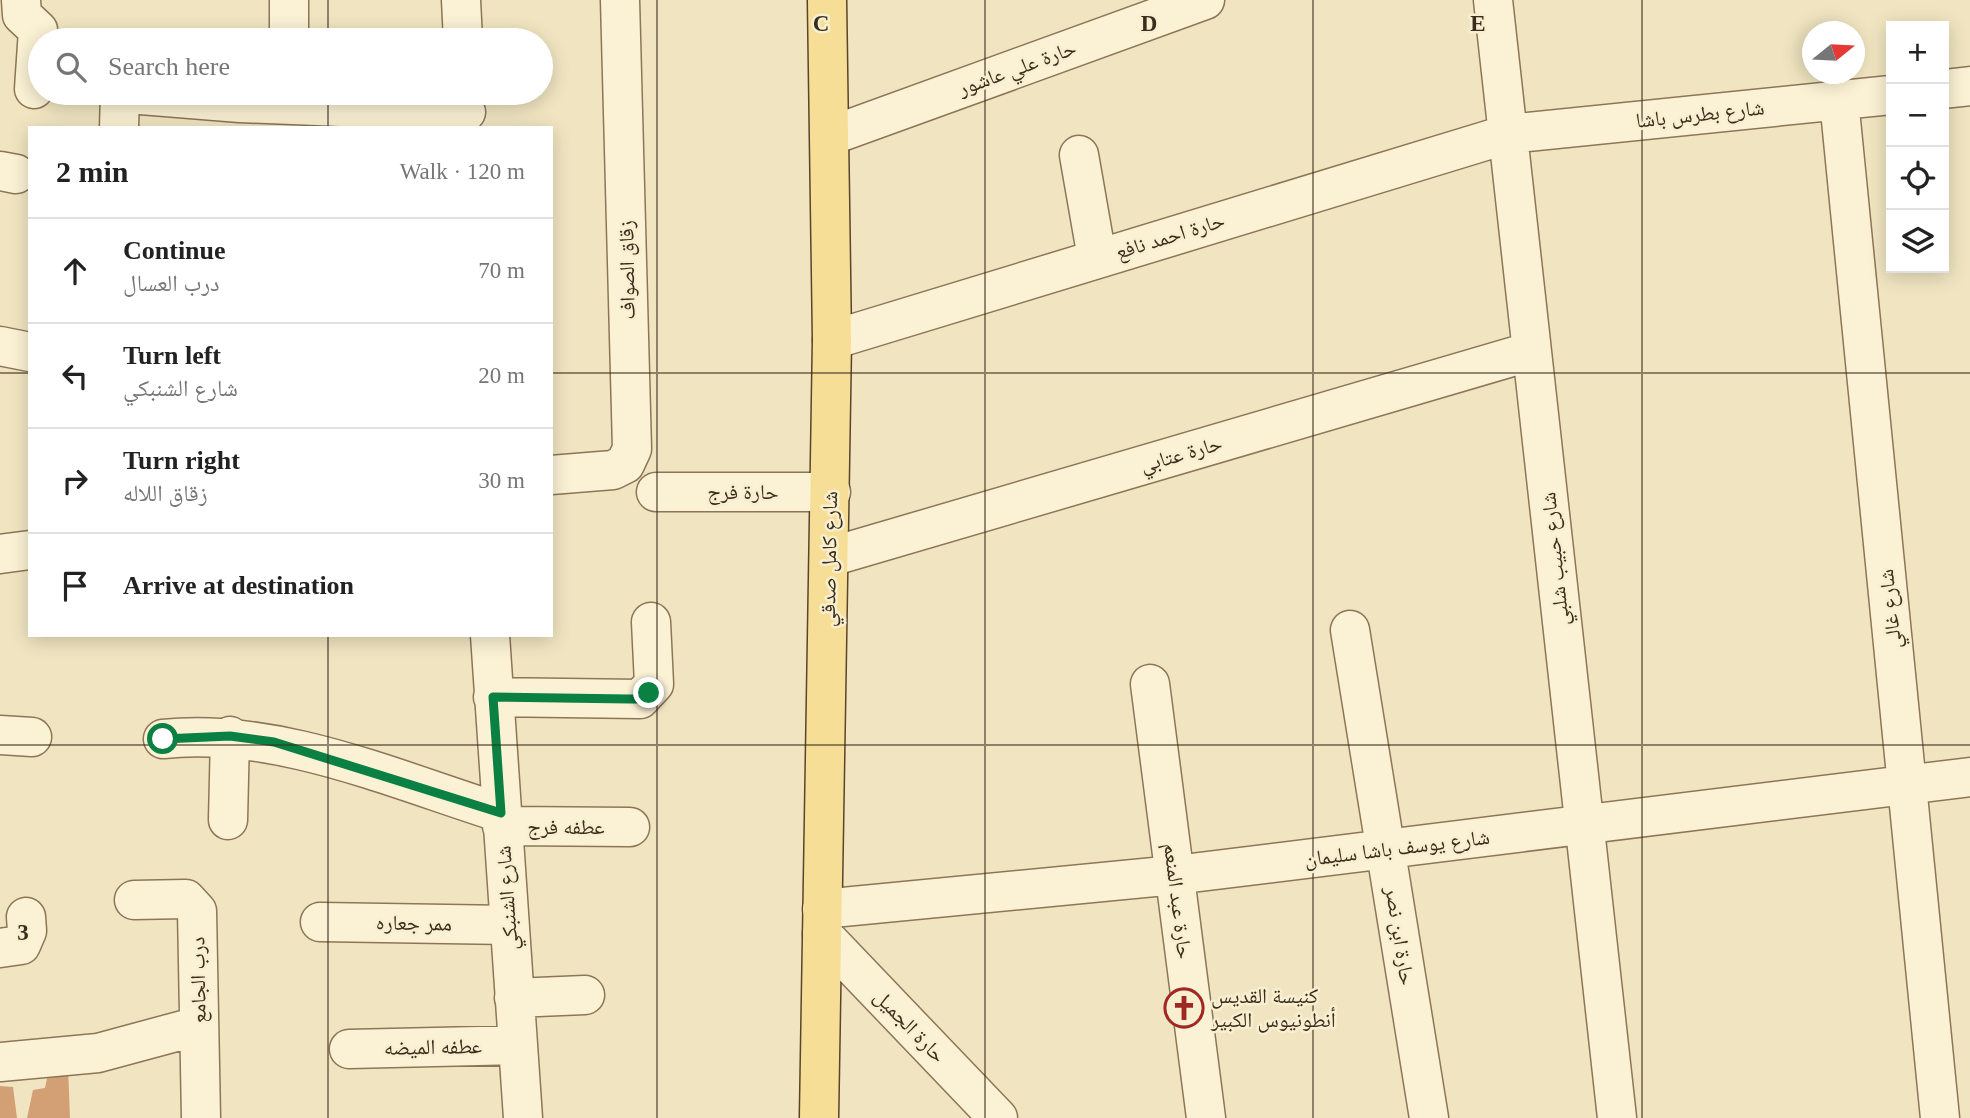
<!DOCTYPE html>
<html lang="en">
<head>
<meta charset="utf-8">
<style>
  :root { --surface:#fff; --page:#f6f6f6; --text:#222; --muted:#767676; --line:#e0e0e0 }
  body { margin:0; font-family:"Times New Roman","Noto Naskh Arabic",serif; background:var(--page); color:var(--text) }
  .controls { position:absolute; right:21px; top:21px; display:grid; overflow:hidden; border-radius:0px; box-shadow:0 4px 18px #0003 }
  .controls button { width:63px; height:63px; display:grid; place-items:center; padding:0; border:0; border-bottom:2px solid var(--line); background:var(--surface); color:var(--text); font:35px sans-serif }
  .compass { position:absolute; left:1802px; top:21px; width:63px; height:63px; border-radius:50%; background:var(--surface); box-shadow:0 4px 18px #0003; rotate:72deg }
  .stop { position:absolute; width:21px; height:21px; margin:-16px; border:5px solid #0b8043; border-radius:50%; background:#fff }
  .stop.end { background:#0b8043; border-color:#fff; box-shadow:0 2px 7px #0008 }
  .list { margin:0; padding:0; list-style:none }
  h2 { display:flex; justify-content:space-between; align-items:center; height:91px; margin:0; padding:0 28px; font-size:30px }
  h2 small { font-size:23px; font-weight:400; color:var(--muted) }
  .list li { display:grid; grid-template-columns:46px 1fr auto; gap:21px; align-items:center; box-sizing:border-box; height:105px; padding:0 28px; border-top:2px solid var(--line) }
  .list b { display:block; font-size:26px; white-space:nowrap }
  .list p { margin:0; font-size:23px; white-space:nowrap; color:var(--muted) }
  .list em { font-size:23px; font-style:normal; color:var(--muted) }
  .icon { flex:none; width:38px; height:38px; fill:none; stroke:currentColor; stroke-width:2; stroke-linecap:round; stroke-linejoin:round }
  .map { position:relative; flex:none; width:1970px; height:1118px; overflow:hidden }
  .search { position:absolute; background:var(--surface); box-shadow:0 4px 18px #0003; left:28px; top:28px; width:525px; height:77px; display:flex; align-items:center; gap:18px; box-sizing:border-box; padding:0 24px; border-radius:38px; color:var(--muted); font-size:26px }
  .panel { position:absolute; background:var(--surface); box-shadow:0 4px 18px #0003; left:28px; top:126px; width:525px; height:511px; border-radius:0px }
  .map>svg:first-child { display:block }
  .building { fill:#d2a074 }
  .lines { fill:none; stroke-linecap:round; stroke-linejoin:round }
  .minor-casing { stroke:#8c7657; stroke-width:41 }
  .major-casing { stroke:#59442c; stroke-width:41 }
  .minor { stroke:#fbf2d5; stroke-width:38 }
  .major { stroke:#f7de96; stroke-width:38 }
  .route { stroke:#0b8043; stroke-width:9 }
  .grid { fill:none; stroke:#3b2d1d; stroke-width:2; stroke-opacity:0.55 }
  .labels { text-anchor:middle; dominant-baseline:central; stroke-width:5; stroke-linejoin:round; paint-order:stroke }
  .street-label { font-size:21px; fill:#3b2d1d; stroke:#f8efd1 }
  .poi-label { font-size:21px; fill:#3b2d1d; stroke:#f8efd1; text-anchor:start }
  .grid-label { font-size:23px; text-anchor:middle; font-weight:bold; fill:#3b2d1d; stroke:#f8efd1; stroke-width:5; stroke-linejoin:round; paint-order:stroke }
</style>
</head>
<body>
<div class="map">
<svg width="1970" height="1118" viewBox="0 0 1970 1118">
  <rect width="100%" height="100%" fill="#f1e5c1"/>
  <path class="building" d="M50 1064 68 1066 70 1118H27L33 1090 45 1088Z
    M0 1086 13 1087 17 1118H0Z"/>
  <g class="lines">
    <g class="minor-casing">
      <path id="minor" d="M21 0 22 15 38 30 34 89
        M289 0V40
        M461 0 463 40
        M1493 0 1617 1118
        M1944 89 1970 86
        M116 93 240 103 466 112
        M1839 100 1940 1118
        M119 128 120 93
        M830 136 1205 0
        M1079 155 1097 258
        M0 171 16 174
        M832 340 1508 134 1891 95
        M0 346 30 352
        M551 475 613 470 625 464 632 449 620 0
        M656 492H831
        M0 554 30 550
        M830 557 1532 351
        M1350 630 1429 1118
        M490 635 523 1118
        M1150 684 1206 1118
        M493 697 640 699 654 684 651 622
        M0 735 32 737
        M163 739C276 727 393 779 501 813
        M228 820 230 736
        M502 826 630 827
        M134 900 186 899 197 911 201 1118
        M822 909 1175 875 1970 777
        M320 922 509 925
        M822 934 998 1118
        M0 948 21 945 27 931 26 917
        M514 998 585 995
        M349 1049 518 1045
        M0 1062 98 1053 198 1026"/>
    </g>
    <g class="major-casing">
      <path id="major" d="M819 1118 832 340 827 0"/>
    </g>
    <use href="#minor" class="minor"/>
    <use href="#major" class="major"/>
  </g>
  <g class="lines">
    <path class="route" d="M163 739 230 736 274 742 501 813 493 697 629 699H640L649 693"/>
  </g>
  <path class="grid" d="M328 0V40M657 0V1118M985 0V1118M1313 0V1118M1642 0V1118M328 93V128M0 373H30M551 373H1970M328 635V1118M0 745H1970"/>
  <defs>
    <g id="church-ring" transform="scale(2.0125)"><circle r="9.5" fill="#f8efd1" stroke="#a02823" stroke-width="1.5"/><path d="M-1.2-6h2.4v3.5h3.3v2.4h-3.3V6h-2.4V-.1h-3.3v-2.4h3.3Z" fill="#a02823"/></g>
  </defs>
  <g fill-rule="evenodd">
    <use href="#church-ring" x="1184" y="1008"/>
  </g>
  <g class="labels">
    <g class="street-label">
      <text transform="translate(1017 68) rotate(-20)">حارة علي عاشور</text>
      <text transform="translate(1700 114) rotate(-6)">شارع بطرس باشا</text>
      <text transform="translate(1170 236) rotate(-17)">حارة احمد نافع</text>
      <text transform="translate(627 270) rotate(-91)">زقاق الصواف</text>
      <text transform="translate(1181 454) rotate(-16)">حارة عتابي</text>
      <text x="743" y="492">حارة فرج</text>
      <text transform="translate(829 559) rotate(-89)">شارع كامل صدقي</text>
      <text transform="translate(1555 559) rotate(-96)">شارع حبيب شلبي</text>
      <text transform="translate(1890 609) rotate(-96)">شارع غالي</text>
      <text x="566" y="827">عطفه فرج</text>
      <text transform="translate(1397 848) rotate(-7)">شارع يوسف باشا سليمان</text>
      <text transform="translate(507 898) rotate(-94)">شارع الشنبكي</text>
      <text transform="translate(1178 901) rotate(83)">حارة عبد المنعم</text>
      <text transform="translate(414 923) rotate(1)">ممر جعاره</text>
      <text transform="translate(1400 936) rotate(81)">حارة ابن نصر</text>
      <text transform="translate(198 980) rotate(-91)">درب الجامع</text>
      <text transform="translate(910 1026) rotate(46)">حارة الجميل</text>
      <text transform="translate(433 1047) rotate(-1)">عطفه الميضه</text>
    </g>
    <g class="poi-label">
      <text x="1211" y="996">كنيسة القديس<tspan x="1211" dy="24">أنطونيوس الكبير</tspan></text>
    </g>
  </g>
  <g class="grid-label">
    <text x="821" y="31">C</text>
    <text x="1149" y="31">D</text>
    <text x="1478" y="31">E</text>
    <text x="23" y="940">3</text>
  </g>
</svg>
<div class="controls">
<button>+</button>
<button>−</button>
<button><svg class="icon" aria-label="locate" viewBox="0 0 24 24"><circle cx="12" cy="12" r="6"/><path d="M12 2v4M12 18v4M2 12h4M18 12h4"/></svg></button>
<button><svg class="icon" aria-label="layers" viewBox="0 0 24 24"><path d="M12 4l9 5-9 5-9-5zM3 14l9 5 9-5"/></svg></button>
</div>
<svg class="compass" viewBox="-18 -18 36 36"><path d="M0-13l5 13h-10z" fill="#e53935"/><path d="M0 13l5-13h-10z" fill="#767676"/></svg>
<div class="stop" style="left:163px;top:739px"></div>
<div class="stop end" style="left:649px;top:693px"></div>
<div class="search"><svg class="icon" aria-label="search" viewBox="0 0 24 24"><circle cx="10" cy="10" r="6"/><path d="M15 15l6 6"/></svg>Search here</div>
<section class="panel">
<h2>2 min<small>Walk · 120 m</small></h2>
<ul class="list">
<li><svg class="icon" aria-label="ahead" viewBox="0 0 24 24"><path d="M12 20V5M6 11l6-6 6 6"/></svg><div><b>Continue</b><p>درب العسال</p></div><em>70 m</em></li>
<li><svg class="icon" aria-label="left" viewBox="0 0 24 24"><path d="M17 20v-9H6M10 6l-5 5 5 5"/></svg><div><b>Turn left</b><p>شارع الشنبكي</p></div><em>20 m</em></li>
<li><svg class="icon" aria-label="right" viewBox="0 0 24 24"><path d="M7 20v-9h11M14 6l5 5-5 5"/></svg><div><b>Turn right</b><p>زقاق اللاله</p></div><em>30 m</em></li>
<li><svg class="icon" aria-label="arrive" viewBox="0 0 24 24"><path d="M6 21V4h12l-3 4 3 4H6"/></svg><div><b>Arrive at destination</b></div></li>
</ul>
</section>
</div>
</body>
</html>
